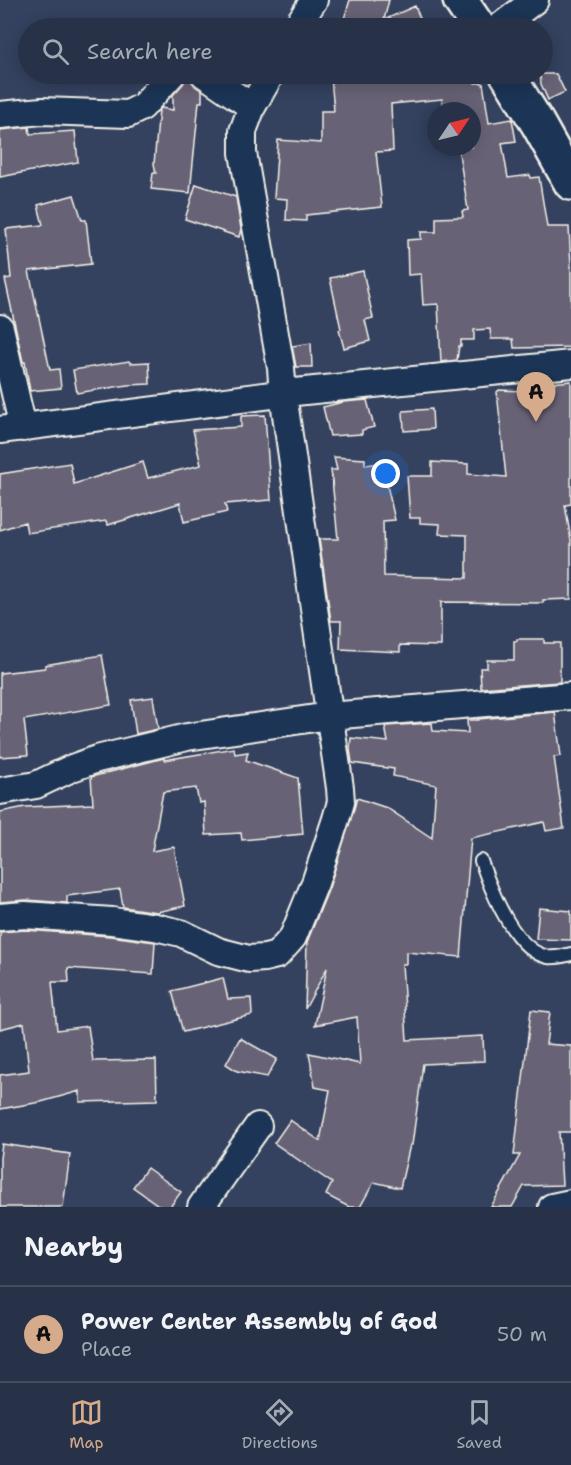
<!DOCTYPE html>
<html lang="en">
<head>
<meta charset="utf-8">
<style>
  :root { --surface:#273248; --page:#333e52; --text:#f1f3f6; --muted:#a4aab4; --line:#434d60; --accent:#d6ab8b }
  body { margin:0; font-family:"Shantell Sans",sans-serif; background:var(--page); color:var(--text) }
  .compass { position:absolute; left:427px; top:102px; width:54px; height:54px; border-radius:50%; background:var(--surface); box-shadow:0 3px 15px #0003; rotate:55deg }
  .you { position:absolute; left:386px; top:474px; width:21px; height:21px; margin:-15px; border:4px solid #fff; border-radius:50%; background:#1a73e8; box-shadow:0 0 0 9px #1a73e833 }
  .badge { display:grid; place-items:center; width:39px; height:39px; border-radius:50%; background:var(--accent); color:#111; font-size:20px; font-weight:700 }
  .pin { position:absolute; translate:-50% -50px; filter:drop-shadow(0 2px 3px #0008) }
  .pin::after { content:''; position:absolute; top:32px; width:21px; height:18px; background:inherit; clip-path:polygon(0 0,100% 0,50% 100%) }
  .list { margin:0; padding:0; list-style:none }
  h2 { display:flex; justify-content:space-between; align-items:center; height:78px; margin:0; padding:0 24px; font-size:26px }
  h2 small { font-size:20px; font-weight:400; color:var(--muted) }
  .list li { display:grid; grid-template-columns:39px 1fr auto; gap:18px; align-items:center; box-sizing:border-box; height:96px; padding:0 24px; border-top:2px solid var(--line) }
  .list b { display:block; font-size:22px; white-space:nowrap }
  .list p { margin:0; font-size:20px; white-space:nowrap; color:var(--muted) }
  .list em { font-size:20px; font-style:normal; color:var(--muted) }
  .icon { flex:none; width:33px; height:33px; fill:none; stroke:currentColor; stroke-width:2; stroke-linecap:round; stroke-linejoin:round }
  .map { position:relative; flex:none; width:571px; height:1207px; overflow:hidden }
  .search { position:absolute; background:var(--surface); box-shadow:0 3px 15px #0003; left:18px; right:18px; top:18px; height:66px; display:flex; align-items:center; gap:15px; box-sizing:border-box; padding:0 21px; border-radius:33px; color:var(--muted); font-size:22px }
  .sheet { height:174px; background:var(--surface) }
  nav { display:flex; justify-content:space-around; align-items:center; box-sizing:border-box; height:84px; border-top:2px solid var(--line); background:var(--surface); font-size:16px; color:var(--muted) }
  nav a { display:grid; justify-items:center; gap:3px }
  nav .on { color:var(--accent) }
  .map>svg:first-child { display:block }
  .building { fill:#686276; stroke:#f4f1e8; stroke-width:1.5 }
  .lines { fill:none; stroke-linecap:round; stroke-linejoin:round }
  .lane-casing { stroke:#f4f1e8; stroke-width:16 }
  .street-casing { stroke:#f4f1e8; stroke-width:30 }
  .secondary-casing { stroke:#f4f1e8; stroke-width:38 }
  .lane { stroke:#1d3557; stroke-width:12 }
  .street { stroke:#1d3557; stroke-width:26 }
  .secondary { stroke:#1d3557; stroke-width:33 }
</style>
</head>
<body>
<div class="map">
<svg width="571" height="1207" viewBox="0 0 571 1207">
  <rect width="100%" height="100%" fill="#344260"/>
  <filter id="ink" filterUnits="userSpaceOnUse"><feTurbulence type="fractalNoise" baseFrequency=".0167" numOctaves="2"/><feDisplacementMap in="SourceGraphic" scale="12" xChannelSelector="R" yChannelSelector="G"/><feConvolveMatrix kernelMatrix="1 2 1 2 8 2 1 2 1" color-interpolation-filters="sRGB"/></filter>
  <g filter="url(#ink)">
    <path class="building" d="M350 0H389L384 20 415 6 422 23 410 28H341Z
      M338 74H473L475 83H483L489 123 512 119 516 141 502 143 508 178 530 175 531 178 539 177 547 227H569L571 267V347L514 348 513 339H491L490 329 474 330V340H461V346H459L457 360 441 362 438 304 423 305 421 274 408 275 407 240 421 239V232H436V218L463 217 462 211 468 210 458 147H472V111H444L442 99 391 104 393 151 376 152 382 207 306 215V221L286 220 287 199 274 198 278 140 321 143V111H334L331 78 338 77Z
      M540 74H556L565 92 548 100 541 84Z
      M186 78H190L195 86 202 91V102H199L190 193 151 189 153 173H156L154 164 159 110 161 108 173 110V95L183 84Z
      M29 127 30 134 75 131 78 162 0 177V130Z
      M196 184 236 197 241 229 239 237 185 219Z
      M74 195 82 220H86L91 264 29 271 50 370 59 369 61 388 30 391 25 362H23L5 279 11 278 6 229 43 225 38 205Z
      M363 271 373 318 365 320 370 341 344 348 339 330 341 329 330 278Z
      M311 343 312 367H296L292 346Z
      M129 361 130 363 149 362 150 384 128 385 77 393 73 370Z
      M571 381V504L565 505 571 540V599L543 600V603L441 602V646L400 645V652L340 649 341 621H331L319 539H338L331 470H337L334 457 365 459V465L382 463 395 520 383 521 384 576 467 578V535L439 534 440 524 420 523V518H410L407 476H432V462L468 464V474L506 477 497 392 499 390 523 391 522 386Z
      M367 400 374 427 362 430V434L330 436 323 407 343 402Z
      M432 409 433 429 404 431 403 411Z
      M265 415 271 500 225 504 227 512 184 522 180 503 108 525 106 521 27 533 25 522 0 530V474L70 463 74 484 143 462 148 478 201 465 193 430 241 427V416Z
      M517 639H544V643H560V682L481 688 480 668H487V660H514V641H517Z
      M102 655 111 705 24 720 28 755 0 757V673L45 668V665Z
      M153 697 158 729 136 734 131 700Z
      M555 712 561 756 554 757 564 828 546 831 544 822 471 838 461 957 406 952V964H402L407 1040 483 1036 484 1061 423 1064 412 1145H410L400 1188 374 1182 360 1207H349L326 1195 332 1183 274 1143 290 1120 320 1141 330 1090 315 1087 309 1053 360 1064 357 1017 315 1025 327 968 305 1009 307 942 329 888 357 798 387 808 432 838 436 785 393 776 394 769 352 763 350 749 351 738 388 742 385 726 432 723 433 731 468 733 467 720H478V719Z
      M234 748 235 754 248 752 246 760 298 778 303 834 242 840 241 833 206 835 204 802 199 803 196 788 163 792 152 851 174 847 185 906 157 912 123 907 120 889 67 896V903L26 900 0 902V812L25 807 93 804 91 777 164 758V760Z
      M539 908 571 911V940L536 939Z
      M25 930 110 936 155 942 153 974 68 968 69 982H52L57 1030 88 1026 93 1061 156 1060 157 1100 80 1102V1091L41 1102 0 1109V1075L29 1071 24 1023 0 1029V932Z
      M223 978 228 999 251 998 252 1015 183 1032 172 991Z
      M531 1010 550 1012 546 1044 571 1046V1132H559L562 1185 524 1186 512 1207H491L520 1155H514Z
      M240 1038 277 1059 267 1077 237 1071 226 1064Z
      M2 1144 70 1154 63 1207H0V1158Z
      M147 1168 181 1192 170 1207H161L133 1187Z"/>
    <g class="lines">
      <g class="lane-casing">
        <path id="lane" d="M481 861C491 890 514 951 548 957 556 958 564 956 571 954"/>
      </g>
      <g class="street-casing">
        <path id="street" d="M296 28 314 0
          M498 28 535 0
          M204 74 252 107
          M0 115 42 111 128 114 142 107 172 74
          M0 328 23 428
          M0 430 295 392 571 364
          M0 791 36 785 72 768 97 759 187 737 329 716 571 696
          M0 917 25 915 112 921 155 927 181 933 218 951 249 959 265 958 277 955 293 937 315 883 336 819 341 802 340 788 283 394 281 368 243 153V131L252 107 271 74
          M201 1207 258 1126
          M552 1207 571 1203"/>
      </g>
      <g class="secondary-casing">
        <path id="secondary" d="M460 0 479 28
          M507 74 538 124 571 183"/>
      </g>
      <use href="#lane" class="lane"/>
      <use href="#street" class="street"/>
      <use href="#secondary" class="secondary"/>
    </g>
  </g>
</svg>
<svg class="compass" viewBox="-18 -18 36 36"><path d="M0-13l5 13h-10z" fill="#e53935"/><path d="M0 13l5-13h-10z" fill="#a4aab4"/></svg>
<div class="you"></div>
<div class="pin badge" style="left:536px;top:422px">A</div>
<div class="search"><svg class="icon" aria-label="search" viewBox="0 0 24 24"><circle cx="10" cy="10" r="6"/><path d="M15 15l6 6"/></svg>Search here</div>
</div>
<section class="sheet">
<h2>Nearby<small></small></h2>
<ul class="list">
<li><span class="badge">A</span><div><b>Power Center Assembly of God</b><p>Place</p></div><em>50 m</em></li>
</ul>
</section>
<nav>
<a class="on"><svg class="icon" aria-label="map" viewBox="0 0 24 24"><path d="M3 6l6-2 6 2 6-2v14l-6 2-6-2-6 2zM9 4v14M15 6v14"/></svg>Map</a>
<a><svg class="icon" aria-label="directions" viewBox="0 0 24 24"><path d="M12 3l9 9-9 9-9-9zM9 14v-3h6M13 9l2 2-2 2"/></svg>Directions</a>
<a><svg class="icon" aria-label="saved" viewBox="0 0 24 24"><path d="M7 4h10v16l-5-4-5 4z"/></svg>Saved</a>
</nav>
</body>
</html>
